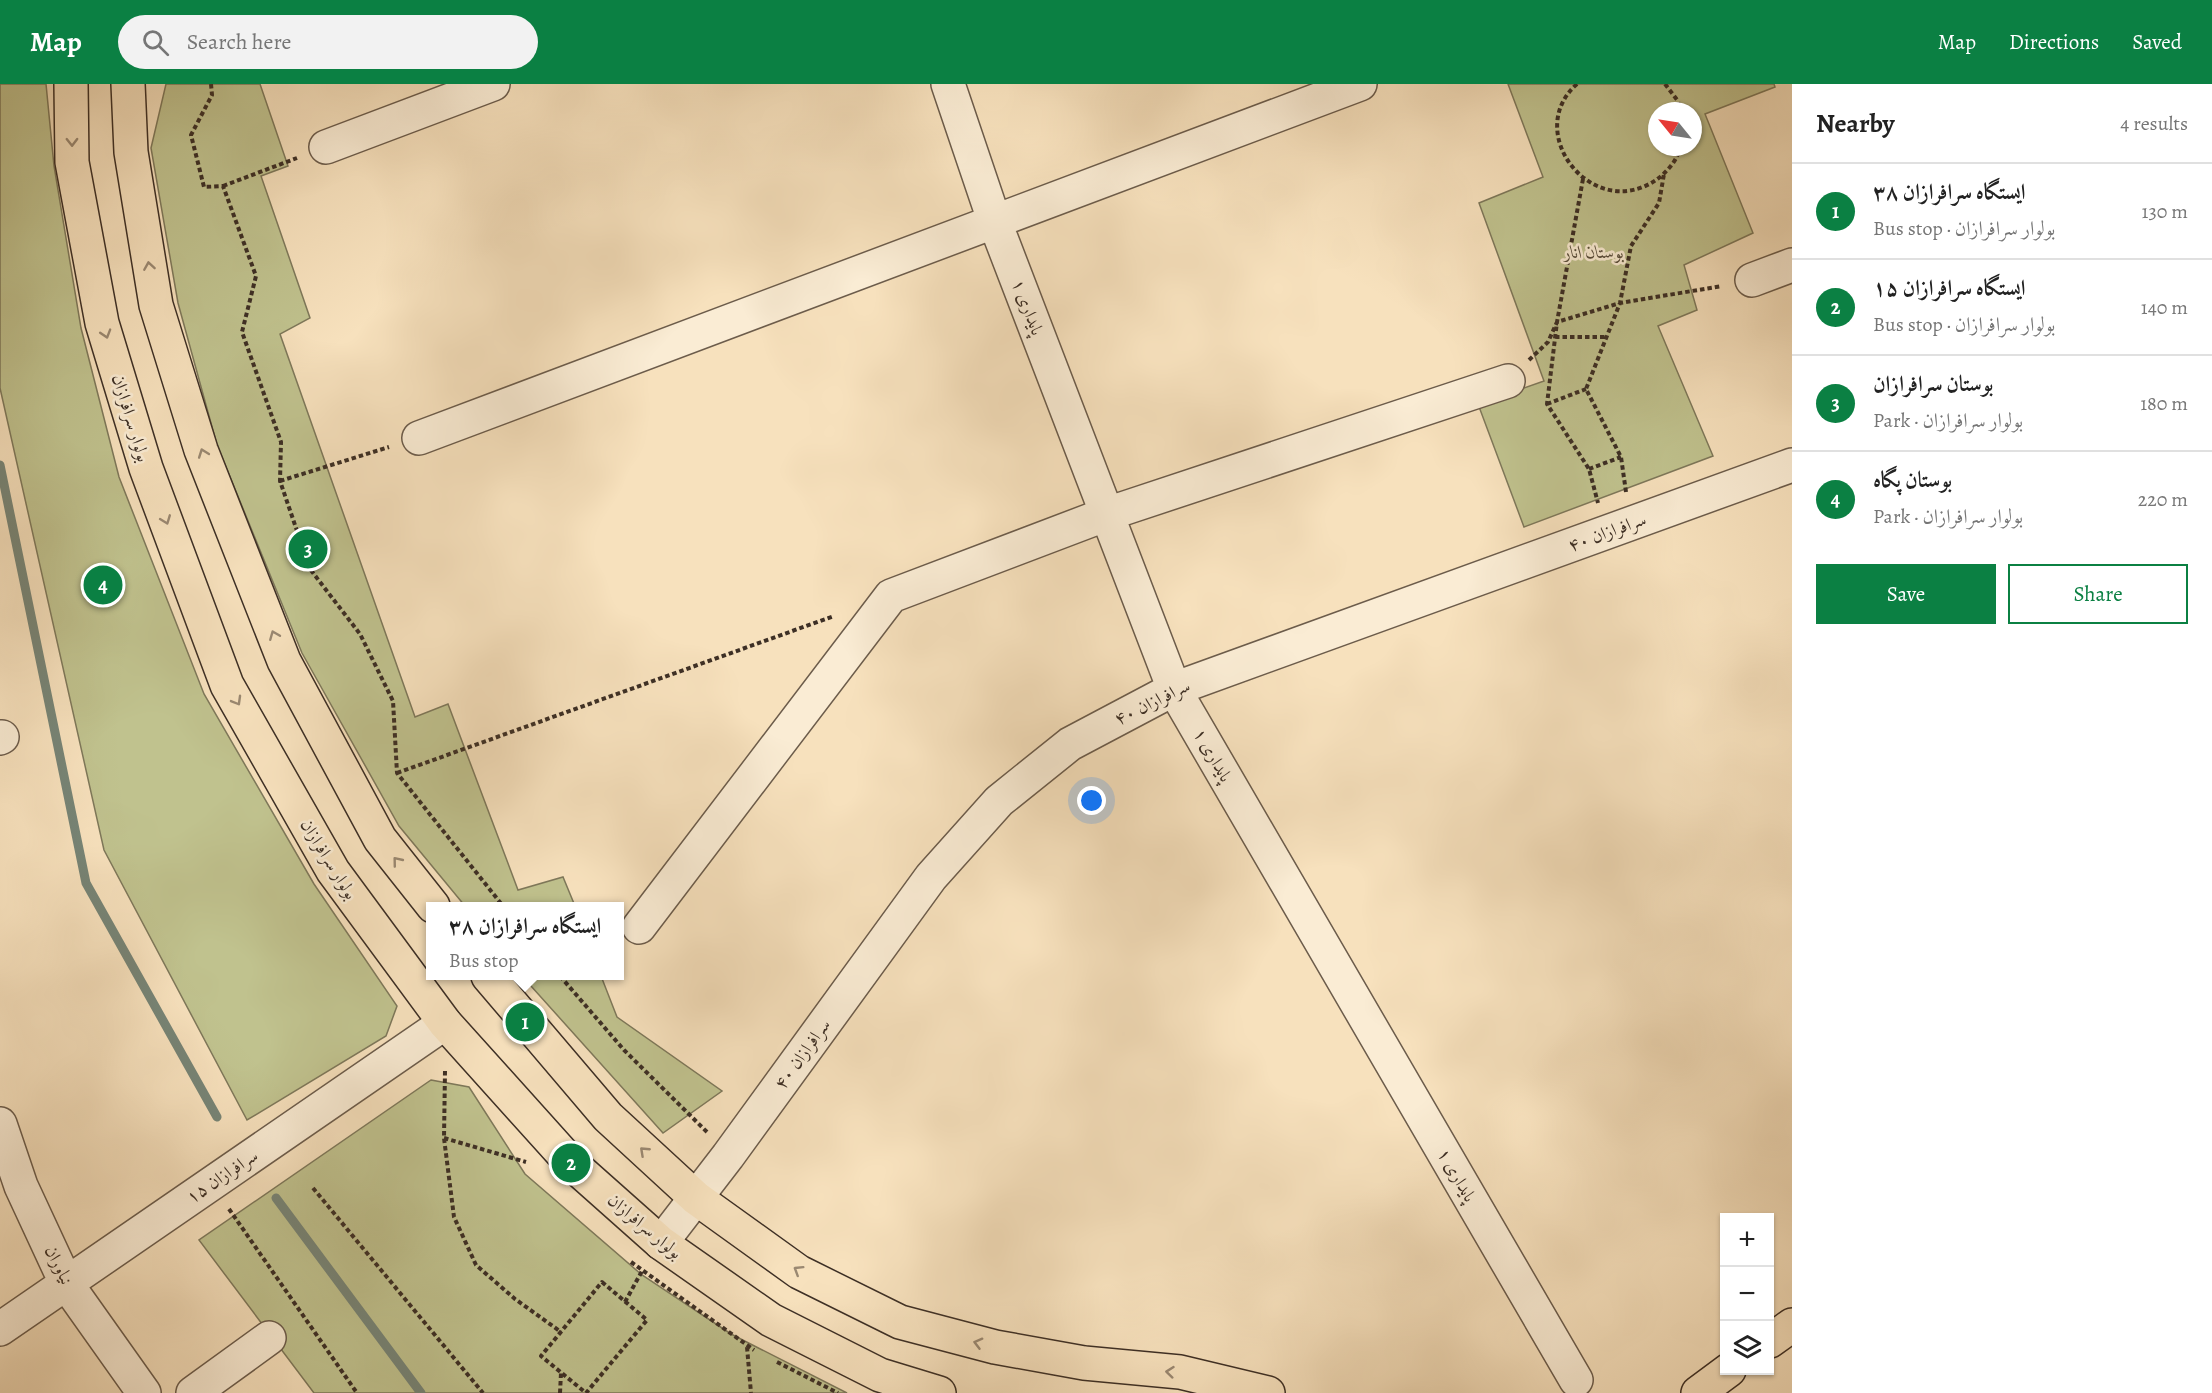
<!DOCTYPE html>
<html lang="en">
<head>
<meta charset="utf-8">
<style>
  :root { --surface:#fff; --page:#f2f2f2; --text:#222; --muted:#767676; --line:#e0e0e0; --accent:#0b8043 }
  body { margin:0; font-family:Alegreya,Amiri,serif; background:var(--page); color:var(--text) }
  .controls { position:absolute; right:18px; bottom:18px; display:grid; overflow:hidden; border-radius:0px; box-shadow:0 2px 4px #0004 }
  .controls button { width:54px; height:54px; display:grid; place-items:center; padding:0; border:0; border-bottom:2px solid var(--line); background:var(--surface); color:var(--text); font:30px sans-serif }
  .compass { position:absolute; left:1648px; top:18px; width:54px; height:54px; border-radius:50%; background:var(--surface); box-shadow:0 2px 4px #0004; rotate:300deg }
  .you { position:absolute; left:1092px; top:717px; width:21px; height:21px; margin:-15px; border:4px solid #fff; border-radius:50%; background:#1a73e8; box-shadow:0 0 0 9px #1a73e833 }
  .badge { display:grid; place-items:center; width:39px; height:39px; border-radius:50%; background:var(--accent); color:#fff; font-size:20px; font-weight:700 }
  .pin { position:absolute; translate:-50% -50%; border:3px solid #fff; box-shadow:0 2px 6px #0006 }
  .popup { position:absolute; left:426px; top:818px; width:198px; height:78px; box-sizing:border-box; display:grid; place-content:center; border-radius:0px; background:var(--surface); filter:drop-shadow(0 2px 4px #0005); font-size:20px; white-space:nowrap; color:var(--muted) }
  .popup b { font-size:22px; color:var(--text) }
  .popup::after { content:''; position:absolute; left:50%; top:100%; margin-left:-12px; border:12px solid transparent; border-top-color:var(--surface) }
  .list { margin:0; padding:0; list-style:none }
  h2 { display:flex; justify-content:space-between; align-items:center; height:78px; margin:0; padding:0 24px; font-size:26px }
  h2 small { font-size:20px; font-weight:400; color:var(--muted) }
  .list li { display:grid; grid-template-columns:39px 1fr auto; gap:18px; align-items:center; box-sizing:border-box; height:96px; padding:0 24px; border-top:2px solid var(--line) }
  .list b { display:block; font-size:22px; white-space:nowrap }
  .list p { margin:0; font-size:20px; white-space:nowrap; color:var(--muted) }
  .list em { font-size:20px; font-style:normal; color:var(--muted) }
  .actions { display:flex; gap:12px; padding:18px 24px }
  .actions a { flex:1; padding:14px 0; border:2px solid var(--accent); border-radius:0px; text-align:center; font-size:21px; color:var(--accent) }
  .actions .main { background:var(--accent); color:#fff }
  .icon { flex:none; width:33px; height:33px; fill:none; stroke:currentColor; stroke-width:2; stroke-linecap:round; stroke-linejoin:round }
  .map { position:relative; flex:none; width:1792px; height:1309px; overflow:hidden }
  header { display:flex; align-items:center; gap:36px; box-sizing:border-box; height:84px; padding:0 30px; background:var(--accent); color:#fff }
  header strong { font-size:28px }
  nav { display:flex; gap:33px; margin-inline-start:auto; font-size:21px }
  .search { width:420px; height:54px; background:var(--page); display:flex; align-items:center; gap:15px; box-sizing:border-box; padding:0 21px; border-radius:33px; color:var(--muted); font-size:22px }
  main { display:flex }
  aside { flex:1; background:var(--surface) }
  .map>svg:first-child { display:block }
  .green { fill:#c0c28e; stroke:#7e785a; stroke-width:1.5; fill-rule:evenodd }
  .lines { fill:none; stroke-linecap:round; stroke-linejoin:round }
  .stream { stroke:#778577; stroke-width:9 }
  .minor-casing { stroke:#6c5c4b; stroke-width:36 }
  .major-casing { stroke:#3d2f25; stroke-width:36 }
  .path { stroke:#3d2f25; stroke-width:4; stroke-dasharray:4.5 3; stroke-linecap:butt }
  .minor { stroke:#faecd4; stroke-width:33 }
  .major { stroke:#f7e1bd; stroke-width:33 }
  .oneway { stroke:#9a8871 }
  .labels { text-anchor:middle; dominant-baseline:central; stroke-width:5; stroke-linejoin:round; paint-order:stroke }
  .park-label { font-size:18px; font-style:italic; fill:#574c3a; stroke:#faecd4 }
  .street-label { font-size:18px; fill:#3d2f25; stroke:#faecd4 }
</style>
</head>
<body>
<header>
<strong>Map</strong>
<div class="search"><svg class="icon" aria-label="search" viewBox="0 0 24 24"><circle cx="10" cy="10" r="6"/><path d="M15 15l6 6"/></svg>Search here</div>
<nav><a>Map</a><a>Directions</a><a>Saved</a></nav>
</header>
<main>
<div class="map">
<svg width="1792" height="1309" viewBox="0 0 1792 1309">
  <rect width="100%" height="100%" fill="#f7e1bd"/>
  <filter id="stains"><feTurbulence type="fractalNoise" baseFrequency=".00333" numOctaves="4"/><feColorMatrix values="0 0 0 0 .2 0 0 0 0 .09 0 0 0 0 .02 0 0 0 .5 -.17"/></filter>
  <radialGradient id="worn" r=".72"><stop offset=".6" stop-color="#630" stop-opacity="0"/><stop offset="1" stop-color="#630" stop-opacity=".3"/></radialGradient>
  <path class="green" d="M0 0H46L54 82 81 244 119 393 204 610 314 800 397 922 386 952 247 1036 104 766 0 304Z
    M166 0H260L288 82 261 92 310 234 280 250 415 633 448 620 518 806 563 793 575 822H465L399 742 302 569 217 361 178 219 151 64Z
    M1508 0H1774L1775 3 1705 30 1753 149 1684 181 1697 226 1658 242 1713 372 1524 443 1478 320 1544 297 1479 119 1543 93ZM1657 27H1693V63H1657Z
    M522 892H601L617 933 722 1007 663 1049Z
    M431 996 469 1003 525 1090 642 1191 731 1250 847 1309H314L199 1156Z"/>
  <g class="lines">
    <path class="stream" d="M0 381 86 799 217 1033
      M276 1114 421 1309"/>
    <g class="minor-casing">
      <path id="minor" d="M948 0 994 136 1174 605 1576 1296
        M326 63 493 0
        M1752 196 1792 181
        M419 354 1360 0
        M0 654 2 653
        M639 843 891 512 1107 430 1508 297
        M0 1040 21 1102 66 1199 144 1309
        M661 1159 728 1072 931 793 999 717 1070 660 1174 605 1792 381
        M0 1245 445 939
        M193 1309 269 1254"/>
    </g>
    <g class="major-casing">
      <path id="major" d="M71 0 72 78 102 239 146 384 227 601 333 787 445 939 571 1079 661 1159 771 1236 880 1291 939 1309
        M128 0 131 68 156 221 201 366 284 577 380 755 433 822
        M488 892 608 1033 696 1114 799 1188 900 1238 995 1263 1084 1279 1180 1288 1268 1309
        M1770 1257 1792 1241
        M1698 1309 1729 1286"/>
    </g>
    <path class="path" d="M211 0 212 11 191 51 204 103 223 102 256 192 242 248 281 358 280 397 310 485 360 550 393 617 397 689 503 822
      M1577 0C1522 48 1592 139 1656 96 1666 89 1678 76 1680 63
      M1665 0 1678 17 1680 27
      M1583 95 1557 238 1547 320 1589 385 1598 419
      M223 102 297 74
      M1555 253H1607
      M1529 276 1548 258 1557 238 1620 219 1722 202
      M1547 320 1586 305
      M1589 385 1621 373
      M280 397 389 363
      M1626 408 1621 373 1586 305 1620 219 1631 162 1659 119 1664 90
      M397 689 834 532
      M560 892 624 966 708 1049
      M445 987 444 1054 454 1133 476 1181 515 1215 561 1248
      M444 1054 526 1078
      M313 1104 483 1309
      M229 1125 357 1309
      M631 1178 754 1266
      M602 1198 647 1236 586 1309 541 1272Z
      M625 1218 642 1187
      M747 1263 751 1309
      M777 1278 838 1309
      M560 1309 561 1289"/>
    <use href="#minor" class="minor"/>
    <use href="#major" class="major"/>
  </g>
  <defs><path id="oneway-chevron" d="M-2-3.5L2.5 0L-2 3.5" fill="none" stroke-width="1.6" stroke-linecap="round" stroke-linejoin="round" transform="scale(1.5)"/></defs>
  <g class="oneway">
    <use href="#oneway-chevron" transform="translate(72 58) rotate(89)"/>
    <use href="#oneway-chevron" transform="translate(149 182) rotate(-99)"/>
    <use href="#oneway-chevron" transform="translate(106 250) rotate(73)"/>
    <use href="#oneway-chevron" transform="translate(203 369) rotate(-110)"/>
    <use href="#oneway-chevron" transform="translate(166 436) rotate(69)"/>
    <use href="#oneway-chevron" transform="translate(274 551) rotate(-112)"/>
    <use href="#oneway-chevron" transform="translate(237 617) rotate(60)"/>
    <use href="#oneway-chevron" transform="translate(397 777) rotate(-129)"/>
    <use href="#oneway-chevron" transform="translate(644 1067) rotate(-137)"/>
    <use href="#oneway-chevron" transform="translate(798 1186) rotate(-148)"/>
    <use href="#oneway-chevron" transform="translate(978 1259) rotate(-165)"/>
    <use href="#oneway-chevron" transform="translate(1170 1288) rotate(-174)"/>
  </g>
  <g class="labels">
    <g class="park-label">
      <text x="1594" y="168">بوستان انار</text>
    </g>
    <g class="street-label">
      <text transform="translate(1028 223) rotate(69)">پایداری ۱</text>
      <text transform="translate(131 334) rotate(73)">بولوار سرافرازان</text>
      <text transform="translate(1607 448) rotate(-20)">سرافرازان ۴۰</text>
      <text transform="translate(1152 618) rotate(-26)">سرافرازان ۴۰</text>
      <text transform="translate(1213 671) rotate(60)">پایداری ۱</text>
      <text transform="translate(329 775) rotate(58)">بولوار سرافرازان</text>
      <text transform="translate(802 970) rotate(-54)">سرافرازان ۴۰</text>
      <text transform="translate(1457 1091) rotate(60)">پایداری ۱</text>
      <text transform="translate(222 1092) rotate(-34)">سرافرازان ۱۵</text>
      <text transform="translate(645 1142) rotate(40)">بولوار سرافرازان</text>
      <text transform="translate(59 1181) rotate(63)">نیاوران</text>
    </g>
  </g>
  <rect width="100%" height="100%" filter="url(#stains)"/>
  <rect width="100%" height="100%" fill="url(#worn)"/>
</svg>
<div class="controls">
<button>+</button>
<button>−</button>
<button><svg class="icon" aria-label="layers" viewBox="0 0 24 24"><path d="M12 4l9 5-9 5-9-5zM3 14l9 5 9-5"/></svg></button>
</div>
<svg class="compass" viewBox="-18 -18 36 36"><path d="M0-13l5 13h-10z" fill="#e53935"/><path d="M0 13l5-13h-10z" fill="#767676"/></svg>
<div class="you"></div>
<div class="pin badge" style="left:525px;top:938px">1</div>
<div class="popup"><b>ایستگاه سرافرازان ۳۸</b>Bus stop</div>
<div class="pin badge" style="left:571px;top:1079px">2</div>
<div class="pin badge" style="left:308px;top:465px">3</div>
<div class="pin badge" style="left:103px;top:501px">4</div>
</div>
<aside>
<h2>Nearby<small>4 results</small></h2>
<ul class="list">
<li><span class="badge">1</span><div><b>ایستگاه سرافرازان ۳۸</b><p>Bus stop · بولوار سرافرازان</p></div><em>130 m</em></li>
<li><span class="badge">2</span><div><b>ایستگاه سرافرازان ۱۵</b><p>Bus stop · بولوار سرافرازان</p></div><em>140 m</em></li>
<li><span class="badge">3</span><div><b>بوستان سرافرازان</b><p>Park · بولوار سرافرازان</p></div><em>180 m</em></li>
<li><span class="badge">4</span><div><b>بوستان پگاه</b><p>Park · بولوار سرافرازان</p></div><em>220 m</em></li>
</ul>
<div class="actions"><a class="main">Save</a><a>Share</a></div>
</aside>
</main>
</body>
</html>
